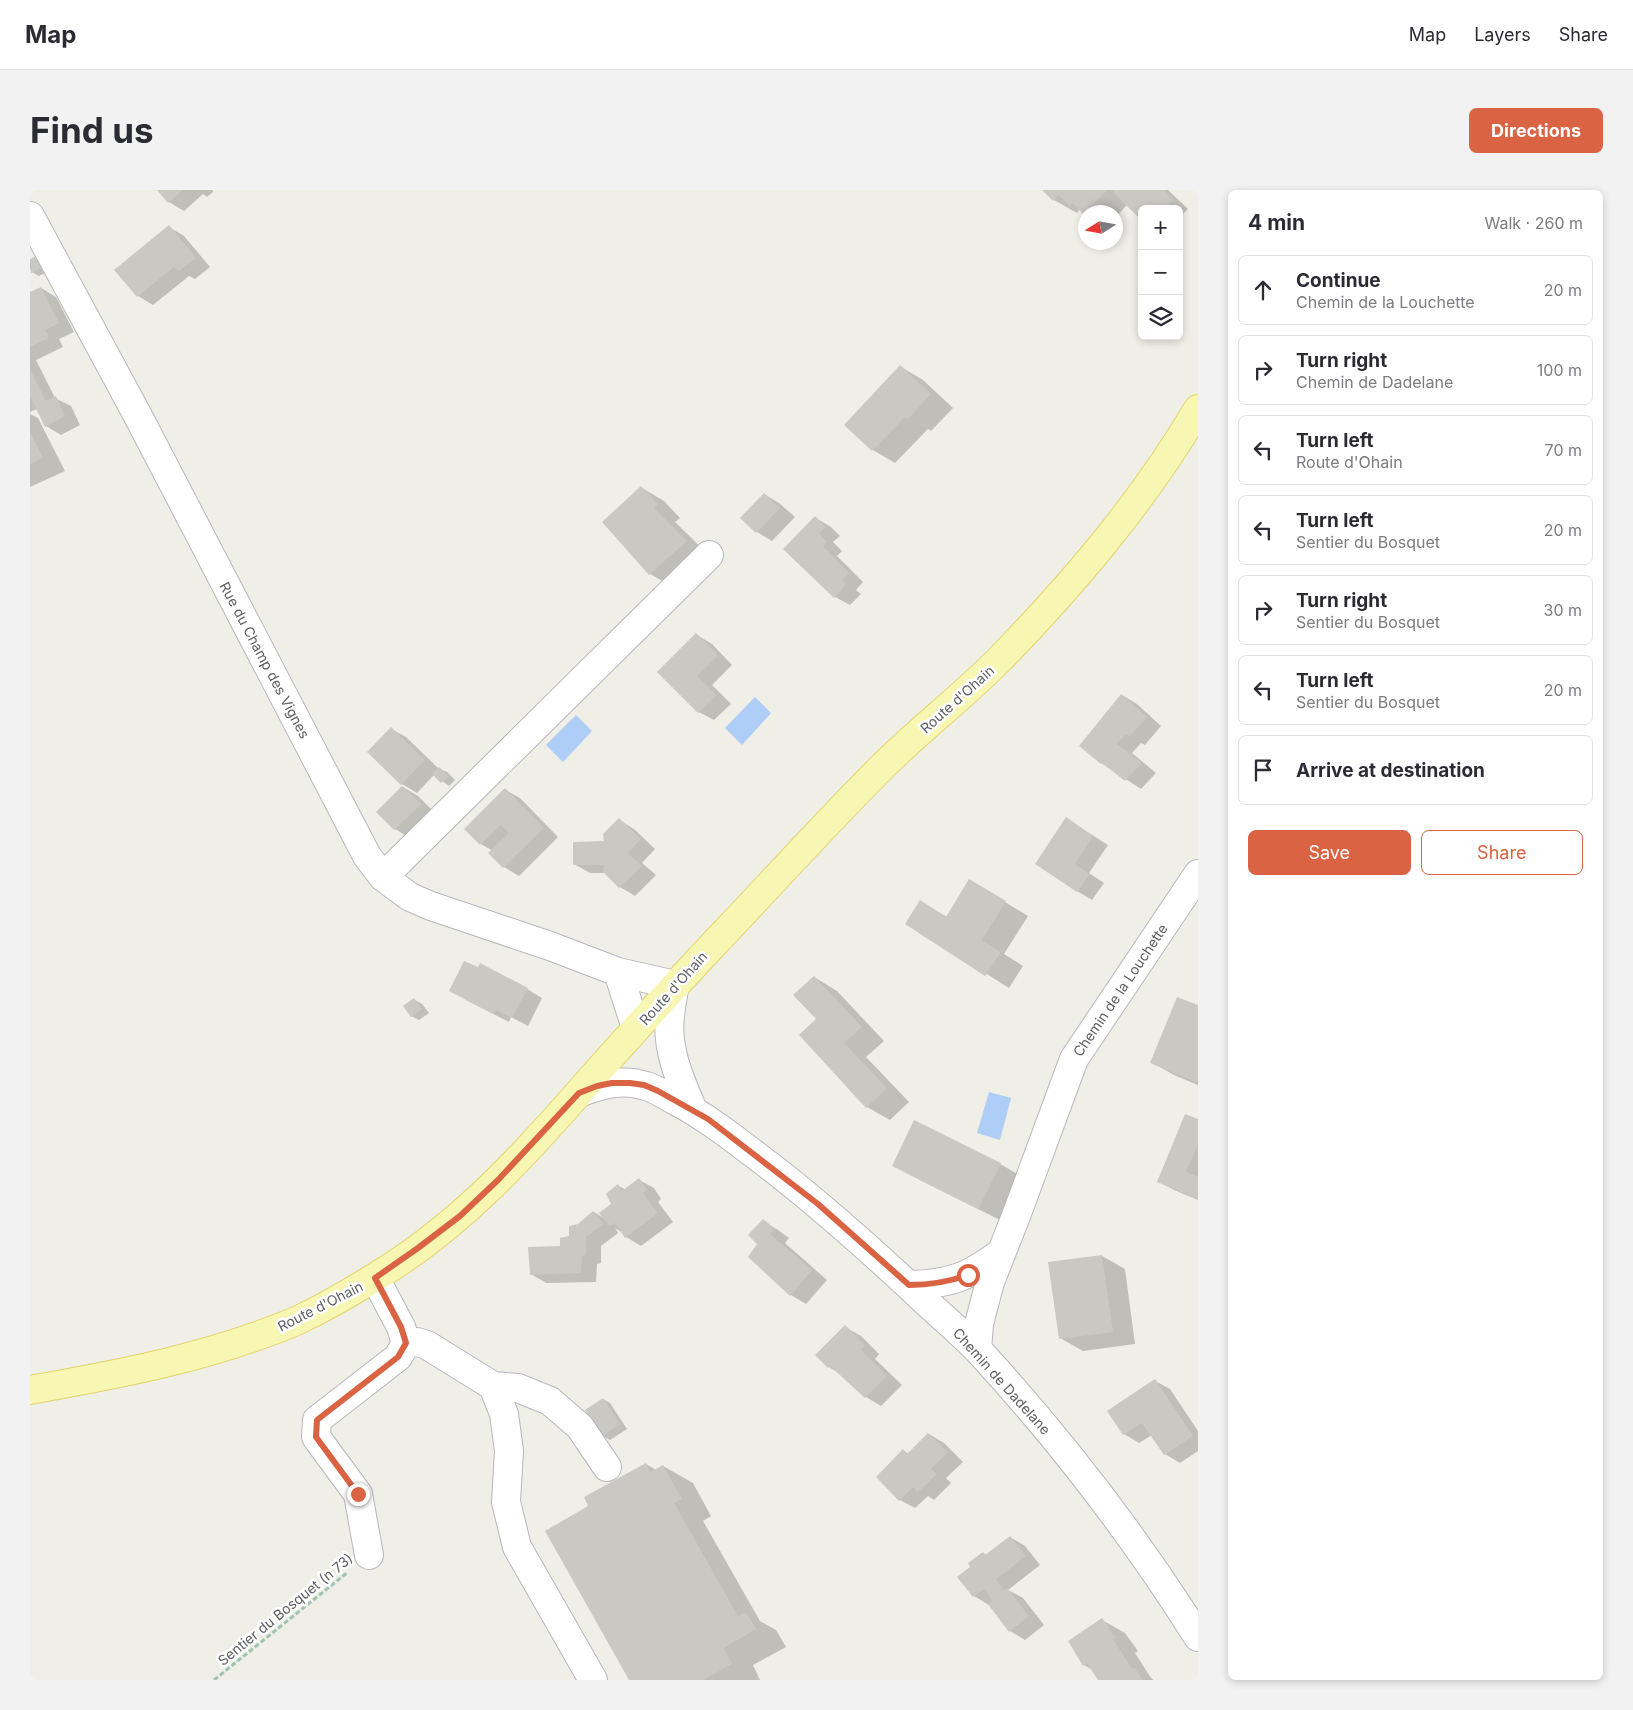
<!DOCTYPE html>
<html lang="en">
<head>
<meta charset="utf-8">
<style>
  :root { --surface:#fff; --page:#f2f2f3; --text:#2b2b33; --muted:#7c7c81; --line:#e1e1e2; --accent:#d96342 }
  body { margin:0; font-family:Inter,sans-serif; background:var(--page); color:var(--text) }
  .controls { position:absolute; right:15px; top:15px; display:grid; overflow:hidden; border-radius:8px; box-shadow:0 2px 8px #0003 }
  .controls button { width:45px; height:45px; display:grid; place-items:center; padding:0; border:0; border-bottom:1px solid var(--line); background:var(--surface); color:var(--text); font:25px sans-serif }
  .compass { position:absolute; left:1048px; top:15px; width:45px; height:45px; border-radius:50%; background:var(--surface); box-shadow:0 2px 8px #0003; rotate:259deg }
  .stop { position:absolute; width:15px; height:15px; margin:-11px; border:4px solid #d96342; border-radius:50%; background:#fff }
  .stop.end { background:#d96342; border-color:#fff; box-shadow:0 1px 5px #0008 }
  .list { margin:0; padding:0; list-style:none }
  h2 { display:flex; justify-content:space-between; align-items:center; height:65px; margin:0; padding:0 20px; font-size:21px }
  h2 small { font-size:16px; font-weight:400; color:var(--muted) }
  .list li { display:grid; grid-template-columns:32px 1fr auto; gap:15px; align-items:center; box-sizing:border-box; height:70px; margin:0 10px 10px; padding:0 10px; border:1px solid var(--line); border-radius:8px }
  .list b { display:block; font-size:19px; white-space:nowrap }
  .list p { margin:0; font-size:16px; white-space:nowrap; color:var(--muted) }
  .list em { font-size:16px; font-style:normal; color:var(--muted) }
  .actions { display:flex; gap:10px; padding:15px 20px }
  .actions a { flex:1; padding:11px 0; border:1px solid var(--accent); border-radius:8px; text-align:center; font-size:18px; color:var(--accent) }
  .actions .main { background:var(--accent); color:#fff }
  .icon { flex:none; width:28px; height:28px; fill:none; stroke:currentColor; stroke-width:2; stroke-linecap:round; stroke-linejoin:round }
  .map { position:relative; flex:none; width:1168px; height:1490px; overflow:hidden; border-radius:8px }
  header { display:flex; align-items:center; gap:30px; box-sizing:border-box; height:70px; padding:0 25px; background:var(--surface); border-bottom:1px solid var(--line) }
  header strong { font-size:24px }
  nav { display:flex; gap:28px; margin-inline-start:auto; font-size:18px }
  .intro { display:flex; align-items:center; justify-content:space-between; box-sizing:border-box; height:120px; padding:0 30px }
  h1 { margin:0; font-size:35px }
  .button { padding:12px 22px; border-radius:8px; background:var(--accent); color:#fff; font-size:18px; font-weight:700 }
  main { display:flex; gap:30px; padding:0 30px }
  aside { flex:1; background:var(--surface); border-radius:8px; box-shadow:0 2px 8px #0003 }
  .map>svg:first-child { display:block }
  .water { fill:#aecdf7 }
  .shadow { fill:#0003 }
  .building { fill:#cac8c3 }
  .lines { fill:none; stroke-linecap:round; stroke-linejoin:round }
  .minor-casing { stroke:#b6b7bc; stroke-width:30 }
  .major-casing { stroke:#e4d36a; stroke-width:30 }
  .path { stroke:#9fc4af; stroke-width:3; stroke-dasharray:5 2.5; stroke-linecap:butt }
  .minor { stroke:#fff; stroke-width:28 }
  .major { stroke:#f8f6b3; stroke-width:28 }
  .route { stroke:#d96342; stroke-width:6 }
  .labels { text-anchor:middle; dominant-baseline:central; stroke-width:5; stroke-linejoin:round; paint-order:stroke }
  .street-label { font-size:14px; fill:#5e6065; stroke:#fff }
</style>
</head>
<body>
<header>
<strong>Map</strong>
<nav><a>Map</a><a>Layers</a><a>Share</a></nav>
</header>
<div class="intro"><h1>Find us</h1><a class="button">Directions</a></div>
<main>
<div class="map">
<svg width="1168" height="1490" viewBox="0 0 1168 1490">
  <rect width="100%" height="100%" fill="#efeee7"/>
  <path class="water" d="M725 507 741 523 712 555 695 538Z
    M546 525 562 541 533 572 516 555Z
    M959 902 981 908 970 950 947 943Z"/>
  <path class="shadow" d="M129 0H183V2L177 7 173 4 154 21 139 12Z
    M1014 0H1138L1158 19 1149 28V19H1112L1097 15 1086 27V22H1056V24L1049 20 1047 23 1024 10Z
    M139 37 154 46 180 77 165 89 159 86 123 115 108 106 86 81Z
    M7 67 19 81 9 86 2 82 0 78V71Z
    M11 98 26 107 44 142 29 149 33 157 6 170 25 208 41 216 50 235 31 245 16 236 7 219 0 222V104Z
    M871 177 893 190 923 218 901 241 898 239 865 273 843 260Z
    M0 224 8 228 35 281 0 297Z
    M612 298 634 311 650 328 645 332 679 365 643 397 620 384Z
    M734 304 749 313 765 327 742 351 727 342Z
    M786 328 801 337 810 346 803 352 812 361 807 366 833 392 826 400 831 404 820 415 805 407 755 359Z
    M667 445 682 454 702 475 682 495 701 514 684 530 669 522 654 506Z
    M1092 505 1107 514 1131 536 1115 555 1111 553 1102 563 1126 583 1111 599 1071 573Z
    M361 539 376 547 409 579 417 582 425 590 419 596 404 585 387 603 372 594Z
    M373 597 388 606 405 623 380 648 365 639Z
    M475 600 490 608 528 647 489 686 474 677 460 663 463 661 451 654Z
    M1037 629 1078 655 1059 683 1074 693 1062 710 1047 701Z
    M589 630 604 639 625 659 612 673 626 685 605 706 590 697 576 683H560L544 674 575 652Z
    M962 704 998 726 974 764 993 776 979 798 877 734 891 712 917 727Z
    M784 787 807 801 854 851 836 867 879 912 860 930 837 917 787 829Z
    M497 799 512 808 498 836 481 827 479 832 436 810Z
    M1148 808 1168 817V895L1144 885 1121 872Z
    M385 810 392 814 399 823 389 830 381 826Z
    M1156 925 1168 930V1010L1144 1000 1129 992Z
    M970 974 993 987 972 1031 886 988 864 975Z
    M609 990 624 998 631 1009 628 1012 643 1032 611 1056 596 1047 593 1043 585 1038 588 1043 571 1056V1073L567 1074 566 1092 516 1093 501 1084 531 1058 549 1036 564 1022 575 1029 582 1014 589 996 596 1000Z
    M733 1031 748 1040 759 1048 755 1053 797 1090 776 1114 761 1105 719 1067 728 1054Z
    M1072 1066 1095 1079 1105 1154 1053 1161 1030 1148 1020 1073Z
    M815 1137 831 1146 849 1164 845 1169 872 1195 851 1216 836 1207 810 1184 799 1177Z
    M1125 1191 1140 1199 1168 1241V1261L1150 1273 1135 1264 1122 1245 1109 1253 1094 1244 1079 1222Z
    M573 1209 580 1213 597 1239 580 1250 573 1246Z
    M899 1244 914 1253 933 1272 916 1288 921 1293 904 1310 898 1306 885 1318 870 1310 874 1261 879 1264Z
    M616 1274 626 1280 633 1276 663 1293 681 1326 673 1331 730 1431 746 1440 756 1457 723 1475 730 1490H600L560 1317Z
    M980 1347 995 1356 1010 1375 978 1400 993 1408 1014 1435 995 1450 980 1441 959 1415 944 1406 941 1378 953 1363 957 1365Z
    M1072 1430 1095 1443 1108 1461 1105 1463 1121 1488 1124 1490H1070L1064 1481 1054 1475Z"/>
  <path class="building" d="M127 0H153L138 13Z
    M1012 0H1077L1053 24 1043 13 1040 16 1028 5 1023 11Z
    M1084 0H1134L1144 10 1135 19H1112V31L1083 2Z
    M139 35 166 68 149 81 144 77 107 107 84 80Z
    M7 66 13 77 1 83 0 69Z
    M11 97 29 133 15 140 19 148 0 157V102Z
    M870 175 901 204 878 229 875 227 842 261 814 235Z
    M0 179 16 211 26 206 35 226 15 237 0 206Z
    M0 242 13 268 0 274Z
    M611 296 628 314 624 318 657 351 619 385 572 332Z
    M734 303 750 318 726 343 710 328Z
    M785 326 796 337 789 343 797 352 793 356 819 383 812 390 816 394 804 408 753 359Z
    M666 443 688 465 667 486 686 505 668 523 627 482Z
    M1091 504 1117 527 1099 547 1096 544 1087 554 1112 573 1095 591 1072 573 1071 574 1049 556Z
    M361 537 395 570 371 595 337 562Z
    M409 577 419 586 411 593 402 584Z
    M372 596 391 614 364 640 346 622Z
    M475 598 514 638 473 678 458 663 479 643 471 635 450 655 434 639Z
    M1036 627 1063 646 1045 674 1060 684 1047 702 1005 674Z
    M589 628 611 649 598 663 612 676 589 698 573 682 574 675H543V652L574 651 573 644Z
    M939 689 976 711 952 750 971 762 955 786 875 734 890 710 916 727Z
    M434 771 448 777 450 773 498 798 482 828 466 820 464 824 419 801Z
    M784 786 832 837 814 853 857 898 836 918 769 845 786 829 763 805Z
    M1147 807 1168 815V893L1120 873Z
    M384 808 392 819 381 827 373 816Z
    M1155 924 1168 929V954L1156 982 1168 987V1009L1127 992Z
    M884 930 971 973 948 1019 862 976Z
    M609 988 617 1000 613 1003 628 1023 595 1048 585 1033 579 1036 569 1023 581 1014 576 1004 588 994 592 1001Z
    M563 1021 574 1034 556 1047V1065L552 1066 551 1083 500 1085 498 1057 530 1056V1048L539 1046V1036L548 1034Z
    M733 1029 744 1038 740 1044 782 1080 760 1106 718 1067 727 1054 718 1045Z
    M1072 1065 1083 1142 1029 1149 1018 1072Z
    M815 1135 835 1155 831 1160 857 1186 835 1208 800 1176 798 1178 785 1165Z
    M1125 1189 1163 1246 1134 1265 1112 1233 1093 1245 1077 1221Z
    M573 1208 590 1234 572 1247 555 1220Z
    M898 1243 918 1262 901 1279 907 1284 888 1302 883 1297 869 1311 846 1287 873 1259 877 1264Z
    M616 1273 620 1282 633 1275 652 1309 644 1313 708 1426 716 1422 726 1439 694 1458 702 1474 673 1490H599L515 1341 558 1316 554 1307Z
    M980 1346 996 1366 966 1389 974 1400 977 1398 999 1426 979 1442 958 1414 962 1410 954 1399 943 1407 927 1387 940 1377 938 1373 953 1362 955 1365Z
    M1072 1428 1086 1448 1083 1449 1102 1479 1105 1478 1113 1490H1068L1057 1473 1053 1476 1038 1451Z"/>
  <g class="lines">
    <g class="minor-casing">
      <path id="minor" d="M0 26 108 226 337 666 353 687 380 707 401 716 520 756 588 782 606 838
        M353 687 679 365
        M588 782 645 795C643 805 641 815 640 826 636 859 650 890 663 920
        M549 903C570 895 592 888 616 896 626 899 636 906 646 911 682 930 713 956 745 980 796 1020 844 1063 891 1107 910 1125 930 1142 948 1160 1029 1248 1105 1347 1168 1447
        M879 1095C921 1094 938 1087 972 1062
        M376 1153 387 1152 397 1155 463 1196 474 1224 479 1261 476 1312 487 1357 563 1490
        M947 1159 949 1134 960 1092 986 1026 1044 869 1168 684
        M463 1196 488 1198 520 1211 550 1237 577 1277
        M339 1365 328 1304 286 1247 287 1230 368 1167 376 1153 371 1137 345 1088"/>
    </g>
    <g class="major-casing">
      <path id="major" d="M0 1200C90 1184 181 1167 266 1131 292 1119 318 1104 342 1089 431 1037 500 959 567 882 611 833 654 785 700 737 750 684 800 629 852 577 889 540 931 508 968 471 1043 394 1113 312 1168 219"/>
    </g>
    <path class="path" d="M184 1490 318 1382"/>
    <use href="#minor" class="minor"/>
    <use href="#major" class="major"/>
  </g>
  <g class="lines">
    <path class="route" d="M328 1304 286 1247 287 1230 368 1167 376 1153 371 1137 345 1088 388 1058 430 1026 468 990 549 903 567 896 582 893H600L614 895 628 901 678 929 788 1014 879 1095C900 1095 918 1092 938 1085"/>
  </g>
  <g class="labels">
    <g class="street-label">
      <text transform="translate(235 470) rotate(62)">Rue du Champ des Vignes</text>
      <text transform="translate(927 509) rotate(-42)">Route d'Ohain</text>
      <text transform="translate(643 798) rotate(-48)">Route d'Ohain</text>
      <text transform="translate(1090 800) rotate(-56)">Chemin de la Louchette</text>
      <text transform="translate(290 1116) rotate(-27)">Route d'Ohain</text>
      <text transform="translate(972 1191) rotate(48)">Chemin de Dadelane</text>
      <text transform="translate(255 1419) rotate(-39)">Sentier du Bosquet (n 73)</text>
    </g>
  </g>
</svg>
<div class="controls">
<button>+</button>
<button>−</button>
<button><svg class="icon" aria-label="layers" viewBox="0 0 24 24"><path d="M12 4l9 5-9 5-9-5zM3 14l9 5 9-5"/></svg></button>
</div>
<svg class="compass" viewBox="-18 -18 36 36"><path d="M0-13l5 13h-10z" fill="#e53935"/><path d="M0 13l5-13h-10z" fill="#7c7c81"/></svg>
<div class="stop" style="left:938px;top:1085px"></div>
<div class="stop end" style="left:328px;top:1304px"></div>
</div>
<aside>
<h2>4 min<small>Walk · 260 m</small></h2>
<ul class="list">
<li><svg class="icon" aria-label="ahead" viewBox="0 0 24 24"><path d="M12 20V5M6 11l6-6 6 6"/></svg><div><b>Continue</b><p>Chemin de la Louchette</p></div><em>20 m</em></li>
<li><svg class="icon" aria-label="right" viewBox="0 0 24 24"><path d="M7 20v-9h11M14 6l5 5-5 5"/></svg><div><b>Turn right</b><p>Chemin de Dadelane</p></div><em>100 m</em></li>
<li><svg class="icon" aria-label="left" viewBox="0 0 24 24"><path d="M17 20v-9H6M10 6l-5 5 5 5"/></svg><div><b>Turn left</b><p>Route d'Ohain</p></div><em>70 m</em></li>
<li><svg class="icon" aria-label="left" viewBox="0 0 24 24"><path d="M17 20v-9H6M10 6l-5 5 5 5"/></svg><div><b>Turn left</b><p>Sentier du Bosquet</p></div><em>20 m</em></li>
<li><svg class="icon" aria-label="right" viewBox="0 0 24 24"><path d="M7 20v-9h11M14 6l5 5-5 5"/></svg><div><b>Turn right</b><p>Sentier du Bosquet</p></div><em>30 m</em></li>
<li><svg class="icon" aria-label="left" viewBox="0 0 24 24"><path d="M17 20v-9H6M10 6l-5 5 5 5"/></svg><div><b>Turn left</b><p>Sentier du Bosquet</p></div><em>20 m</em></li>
<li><svg class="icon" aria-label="arrive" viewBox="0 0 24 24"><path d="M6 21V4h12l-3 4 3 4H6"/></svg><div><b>Arrive at destination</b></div></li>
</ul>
<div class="actions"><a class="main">Save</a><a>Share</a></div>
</aside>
</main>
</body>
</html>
